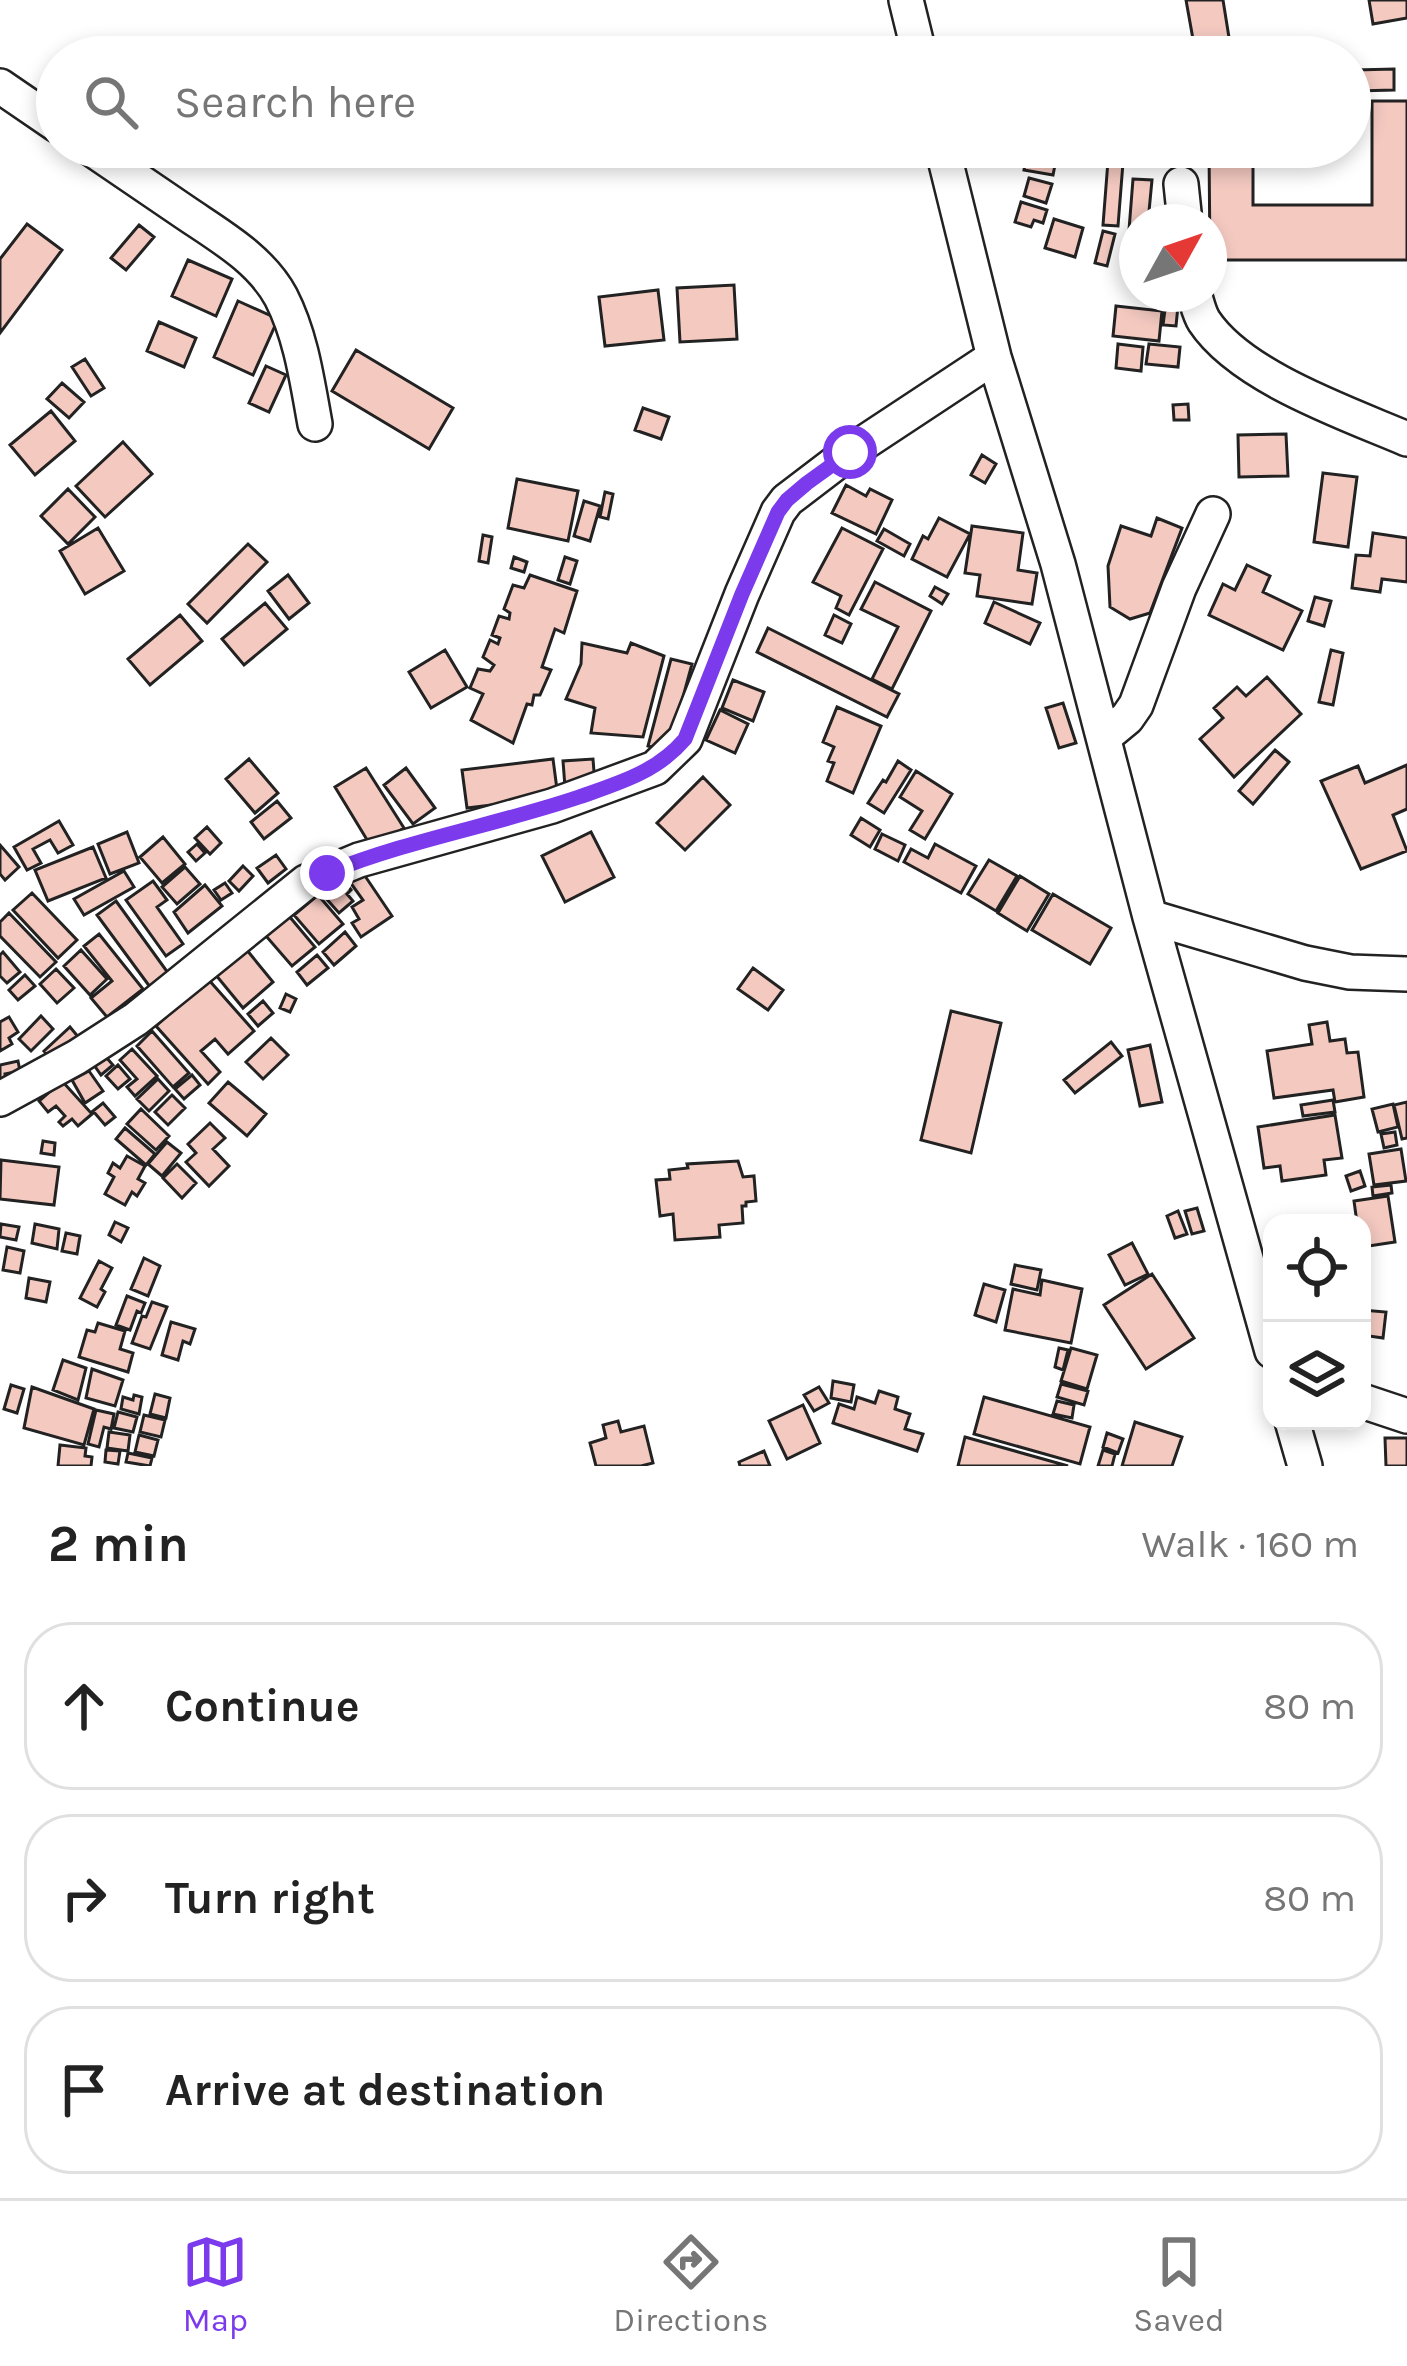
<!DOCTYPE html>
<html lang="en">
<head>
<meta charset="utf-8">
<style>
  :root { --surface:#fff; --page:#f6f6f6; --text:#222; --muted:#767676; --line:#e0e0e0; --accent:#7c3aed }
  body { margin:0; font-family:Karla,sans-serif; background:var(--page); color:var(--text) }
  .controls { position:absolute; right:36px; bottom:36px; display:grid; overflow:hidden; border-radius:24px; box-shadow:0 6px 18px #0003 }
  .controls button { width:108px; height:108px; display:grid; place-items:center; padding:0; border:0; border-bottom:3px solid var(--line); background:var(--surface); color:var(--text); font:60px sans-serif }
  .compass { position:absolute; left:1119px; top:204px; width:108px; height:108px; border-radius:50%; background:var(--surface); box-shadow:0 6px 18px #0003; rotate:50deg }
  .stop { position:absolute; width:36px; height:36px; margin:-27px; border:9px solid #7c3aed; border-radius:50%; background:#fff }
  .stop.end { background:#7c3aed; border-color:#fff; box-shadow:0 3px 12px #0008 }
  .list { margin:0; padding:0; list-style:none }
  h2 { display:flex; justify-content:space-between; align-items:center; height:156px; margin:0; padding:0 48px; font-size:51px }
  h2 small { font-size:39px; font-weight:400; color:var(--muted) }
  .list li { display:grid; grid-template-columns:78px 1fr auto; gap:36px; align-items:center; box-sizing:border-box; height:168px; margin:0 24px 24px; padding:0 24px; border:3px solid var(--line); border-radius:48px }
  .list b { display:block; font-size:45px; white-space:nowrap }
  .list em { font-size:39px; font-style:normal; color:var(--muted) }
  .icon { flex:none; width:66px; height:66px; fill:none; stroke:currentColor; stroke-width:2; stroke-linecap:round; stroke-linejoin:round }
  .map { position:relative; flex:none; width:1407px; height:1466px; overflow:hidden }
  .search { position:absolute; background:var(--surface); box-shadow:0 6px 18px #0003; left:36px; right:36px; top:36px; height:132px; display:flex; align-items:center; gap:30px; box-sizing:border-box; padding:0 42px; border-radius:66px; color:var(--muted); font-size:45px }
  .sheet { height:732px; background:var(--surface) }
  nav { display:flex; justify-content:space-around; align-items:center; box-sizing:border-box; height:168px; border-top:3px solid var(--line); background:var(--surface); font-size:33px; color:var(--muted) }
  nav a { display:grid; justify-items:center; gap:6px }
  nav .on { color:var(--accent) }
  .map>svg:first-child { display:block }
  .building { fill:#f3c9c0; stroke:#222; stroke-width:3 }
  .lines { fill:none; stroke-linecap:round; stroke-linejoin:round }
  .minor-casing { stroke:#222; stroke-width:38 }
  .minor { stroke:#fff; stroke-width:33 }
  .route { stroke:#7c3aed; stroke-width:15 }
</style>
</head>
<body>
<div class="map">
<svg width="1407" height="1466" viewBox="0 0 1407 1466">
  <rect width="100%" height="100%" fill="#fff"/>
  <path class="building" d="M1186 0H1223L1231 50 1196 56Z
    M1369 0H1407V18L1373 24Z
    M1394 69V90L1356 91 1355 70Z
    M1372 101H1407V260H1210L1209 147H1253V205H1372Z
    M1028 147 1045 148 1044 153 1057 155 1053 175 1024 170Z
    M1109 148 1124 150 1118 226 1103 225Z
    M1029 178 1052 184 1046 203 1024 196Z
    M1133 179 1152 180 1148 222H1137V230H1129Z
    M1021 202 1047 210 1043 223 1034 220 1031 227 1015 222Z
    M1054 219 1083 228 1075 257 1045 248Z
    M27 224 62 250 0 333V259Z
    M139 225 154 237 126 270 111 258Z
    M1103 231 1115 234 1107 266 1095 263Z
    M188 260 232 279 216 316 172 296Z
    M734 285 737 339 680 342 677 288Z
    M658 290 664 340 605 346 599 297Z
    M1167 294 1179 296 1176 326 1163 325Z
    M238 301 278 319 253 375 214 357Z
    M1116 306 1162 311 1159 341 1113 336Z
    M159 322 196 338 184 367 147 351Z
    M1118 344 1143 347 1141 371 1116 368Z
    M1149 344 1180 347 1178 367 1146 364Z
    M356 350 453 408 429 449 332 391Z
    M85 359 104 388 91 396 72 367Z
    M266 366 286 375 269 412 249 403Z
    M62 383 84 402 69 418 47 399Z
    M1188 404 1189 420H1174L1173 405Z
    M643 408 669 417 661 439 635 430Z
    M51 411 75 441 35 475 10 445Z
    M1286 434 1288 476 1239 477 1238 435Z
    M123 442 152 474 105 517 76 486Z
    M982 455 996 464 985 483 971 475Z
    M1323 473 1357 477 1348 547 1314 542Z
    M517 479 578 491 568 541 508 528Z
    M846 485 866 496 870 489 892 500 876 534 832 513Z
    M68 489 95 517 68 544 41 516Z
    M605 492 613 494 608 519 600 517Z
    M584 501 600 506 590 541 574 536Z
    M939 518 970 534 947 577 912 559 923 536 928 539Z
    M1157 518 1182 528 1150 613 1130 619 1110 607 1108 566 1121 526 1151 536Z
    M972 526 1023 533 1018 570 1037 573 1032 604 977 596 980 575 965 573Z
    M98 528 124 571 85 594 60 551Z
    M842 528 883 549 849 615 836 608 841 596 813 582Z
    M884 529 910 544 904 556 877 541Z
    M1373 533 1407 538V582L1382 579 1380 592 1352 588 1356 555 1370 556Z
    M483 535 492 537 488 563 479 561Z
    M248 544 267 562 207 623 188 604Z
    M514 557 527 562 524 572 511 568Z
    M565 557 577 561 570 584 558 580Z
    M1247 565 1270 576 1263 592 1302 611 1283 650 1209 615 1223 584 1235 590Z
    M288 575 309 603 289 619 268 591Z
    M530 575 577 591 564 633 555 629 542 667 551 670 540 695H534L532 705 527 704 513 743 471 720 483 694 470 688 478 669 490 671 494 665 483 657 490 640 498 644 500 638 492 635 499 616 509 619 510 613 504 609 513 585 524 588Z
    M875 582 931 611 892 689 872 679 898 627 861 609Z
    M935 587 948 594 942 604 930 596Z
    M1315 597 1331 601 1324 626 1308 621Z
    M994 602 1040 623 1030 644 985 623Z
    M265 603 287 629 244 665 222 639Z
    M180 615 202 641 150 685 128 659Z
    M834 615 851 624 842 643 825 635Z
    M768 628 899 694 887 717 757 652Z
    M582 643 627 653 631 643 664 656 643 737 591 733 595 708 566 699 581 664Z
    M445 650 467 687 431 708 409 672Z
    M1331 650 1343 653 1333 705 1319 702Z
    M671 659 692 664 668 752 648 746Z
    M1267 677 1301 714 1234 777 1200 739 1223 718 1214 708 1237 687 1246 696Z
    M733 680 764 692 753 721 722 708Z
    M1063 703 1076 743 1059 748 1046 708Z
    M837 707 881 726 853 793 827 781 834 763 828 761 834 747 823 742Z
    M720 710 748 724 735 753 706 740Z
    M1275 750 1289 762 1253 804 1239 791Z
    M249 759 278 793 255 813 226 779Z
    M553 759 558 797 467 808 462 770Z
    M593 759 595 785 565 787 563 761Z
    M898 761 911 770 884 813 868 803 883 780 886 782Z
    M1407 765V809L1393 815 1407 851 1361 869 1321 781 1358 766 1365 783Z
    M366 768 404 828 372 848 335 787Z
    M406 768 435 808 413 824 384 785Z
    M916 771 952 794 925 839 910 830 922 811 900 797Z
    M703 777 730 805 685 850 657 823Z
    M277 801 291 818 264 839 251 822Z
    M861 818 880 830 870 847 851 835Z
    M59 821 73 845 58 853 50 840 33 849 41 863 27 870 14 847Z
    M207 827 221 843 210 854 195 838Z
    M127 832 139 863 110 874 98 844Z
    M591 832 614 877 565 902 542 856Z
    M882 834 905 845 898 861 875 849Z
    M163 837 185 864 162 883 140 857Z
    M197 844 205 853 196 861 188 852Z
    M935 844 976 866 961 893 904 862 911 849 928 858Z
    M0 845 19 867 5 880 0 874Z
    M93 847 106 878 48 901 35 870Z
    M276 855 286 869 268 883 257 868Z
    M989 860 1017 876 996 911 968 894Z
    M243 866 253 876 239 891 229 881Z
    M185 867 200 884 177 904 162 887Z
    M124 871 134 887 84 915 74 899Z
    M363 873 392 916 361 937 352 923 359 919 352 907 363 900 350 882Z
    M1020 876 1049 894 1027 931 998 913Z
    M342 879 351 890 347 894 353 901 339 913 324 896Z
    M153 881 167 900 157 907 183 944 166 956 126 900Z
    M225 883 232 893 221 900 214 890Z
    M205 885 222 906 188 933 174 912Z
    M32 893 77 940 58 958 13 910Z
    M1053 894 1111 928 1090 964 1032 930Z
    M318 895 343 924 319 944 294 915Z
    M116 901 171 977 153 991 97 915Z
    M9 913 56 962 40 977 0 936V922Z
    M289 916 315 947 292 966 266 936Z
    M345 932 356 946 334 965 323 952Z
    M99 934 143 989 107 1017 91 998 112 981 84 946Z
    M246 949 273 982 243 1008 215 974Z
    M81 950 107 979 90 995 64 966Z
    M3 952 20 972 7 983 0 976V955Z
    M317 955 328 968 307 985 297 972Z
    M753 968 783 990 768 1010 738 989Z
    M56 969 74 988 57 1003 40 984Z
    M25 975 35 986 18 1000 9 990Z
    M208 979 254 1031 228 1054 215 1039 201 1051 220 1072 208 1084 156 1026Z
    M286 994 296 999 290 1012 280 1008Z
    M263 1001 273 1013 258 1026 248 1014Z
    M951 1011 1001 1023 971 1153 921 1140Z
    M41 1016 53 1029 31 1051 19 1039Z
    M9 1017 18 1032 9 1038 12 1044 0 1051V1022Z
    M1327 1022 1330 1041 1345 1039 1347 1053 1358 1052 1364 1097 1335 1102 1333 1090 1274 1098 1267 1051 1312 1044 1309 1025Z
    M70 1027 80 1039 53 1061 44 1051Z
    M152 1031 189 1073 173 1087 137 1046Z
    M271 1038 288 1055 263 1079 246 1062Z
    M1111 1042 1122 1056 1075 1093 1064 1080Z
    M1150 1045 1162 1102 1140 1106 1128 1050Z
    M132 1049 157 1076 135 1096 127 1087 137 1079 120 1060Z
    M105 1056 113 1065 101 1075 94 1065Z
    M18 1061 20 1071 5 1074 6 1081 0 1082V1065Z
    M118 1065 130 1079 118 1089 106 1076Z
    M89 1071 103 1091 85 1103 72 1080Z
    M192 1075 200 1085 184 1099 175 1089Z
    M158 1079 169 1091 149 1111 137 1099Z
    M62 1081 92 1114 78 1126 72 1119 63 1126 59 1122 65 1116 56 1106 48 1112 39 1101Z
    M228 1082 266 1114 247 1136 209 1103Z
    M172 1095 185 1108 168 1125 155 1112Z
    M1333 1100 1335 1112 1303 1116 1301 1105Z
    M1407 1102V1138L1402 1139 1394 1105Z
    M103 1103 115 1117 105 1125 93 1111Z
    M1393 1104 1398 1127 1378 1132 1372 1109Z
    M141 1109 169 1136 156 1150 127 1124Z
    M1335 1115 1342 1158 1324 1160 1326 1175 1282 1181 1280 1166 1264 1168 1258 1127Z
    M210 1123 225 1138 213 1149 229 1166 209 1186 186 1162 196 1153 188 1144Z
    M125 1128 155 1154 146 1165 116 1139Z
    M1395 1132 1397 1145 1384 1148 1381 1134Z
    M43 1141 55 1143 54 1155 41 1153Z
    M167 1142 181 1153 162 1176 148 1164Z
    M1401 1149 1406 1181 1374 1185 1369 1154Z
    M127 1156 145 1166 138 1179 145 1183 137 1196 132 1192 125 1205 105 1194 114 1177 108 1173 113 1163 120 1168Z
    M1 1160 59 1167 54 1205 0 1199Z
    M738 1161 743 1177 754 1176 756 1201 746 1202V1206H742L743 1223 719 1225 720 1237 675 1240 673 1214 660 1216 656 1180 670 1179 669 1170 688 1168 687 1164Z
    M177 1164 196 1183 182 1198 163 1178Z
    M1360 1171 1365 1186 1351 1191 1346 1176Z
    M1391 1185 1392 1193 1373 1196 1372 1187Z
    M1388 1196 1395 1242 1362 1247V1223H1357L1354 1201Z
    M1197 1208 1204 1231 1192 1234 1185 1211Z
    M1178 1211 1187 1234 1175 1238 1167 1216Z
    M115 1222 128 1228 121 1242 109 1235Z
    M1 1224 19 1227 16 1240 0 1237Z
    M35 1224 59 1229 57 1249 32 1243Z
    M66 1233 80 1236 77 1254 62 1251Z
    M1132 1243 1148 1274 1125 1285 1109 1255Z
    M7 1247 24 1251 20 1273 3 1270Z
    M144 1258 160 1266 148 1296 131 1289Z
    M99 1261 112 1268 101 1289 105 1292 97 1307 80 1298Z
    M1015 1265 1041 1270 1037 1290 1011 1284Z
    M1152 1274 1194 1338 1146 1369 1104 1305Z
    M29 1278 50 1282 46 1302 26 1298Z
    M1042 1280 1082 1289 1071 1343 1005 1330 1013 1289 1040 1295Z
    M984 1284 1005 1290 996 1322 975 1315Z
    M127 1296 145 1303 141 1313 137 1311 130 1330 116 1325Z
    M152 1302 167 1307 150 1349 132 1343 142 1316 146 1317Z
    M1362 1310 1386 1312 1383 1338 1362 1335Z
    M171 1322 195 1329 190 1344 183 1341 178 1360 162 1355Z
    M98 1323 125 1331 120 1349 133 1353 128 1372 79 1357 87 1330 95 1332Z
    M1059 1348 1068 1350 1063 1370 1055 1367Z
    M1071 1348 1097 1355 1087 1389 1061 1381Z
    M63 1360 86 1368 78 1400 53 1390Z
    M92 1369 123 1380 115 1406 86 1398Z
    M833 1381 854 1385 851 1402 831 1398Z
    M1061 1384 1088 1391 1084 1405 1057 1397Z
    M11 1385 24 1389 17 1413 4 1409Z
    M32 1387 94 1409 84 1445 24 1428Z
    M819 1387 829 1403 814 1411 804 1395Z
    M879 1391 898 1397 895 1409 910 1414 905 1429 923 1434 917 1451 833 1423 839 1404 854 1409 857 1397 875 1403Z
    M155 1394 170 1398 166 1418 150 1414Z
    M134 1395 142 1397 139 1414 121 1409 123 1397 133 1400Z
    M984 1397 1090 1427 1080 1464 974 1434Z
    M1057 1401 1074 1405 1072 1418 1053 1414Z
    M803 1405 820 1443 787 1459 769 1421Z
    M96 1410 114 1414 111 1429 104 1427 99 1447 88 1444Z
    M118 1412 137 1417 133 1432 114 1428Z
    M144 1415 165 1420 161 1437 140 1432Z
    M618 1421 621 1432 644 1426 653 1463 641 1466H596L590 1443 606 1438 603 1425Z
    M1135 1422 1182 1437 1172 1466H1122Z
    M109 1432 130 1435 128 1451 107 1448Z
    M1107 1433 1123 1439 1118 1453 1103 1447Z
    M139 1435 158 1440 154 1456 135 1452Z
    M965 1437 1068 1466H958Z
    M1385 1438H1407V1466H1386Z
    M60 1445 86 1448 85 1456 92 1457 91 1466H58Z
    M106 1450 120 1451 118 1464 105 1462Z
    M1103 1450 1115 1454 1112 1466H1098Z
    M764 1451 770 1466H740L739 1462Z
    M128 1453 152 1458 150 1466 126 1462Z"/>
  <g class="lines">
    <g class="minor-casing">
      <path id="minor" d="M906 0 920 57
        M0 86 57 125
        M89 147C120 168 151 189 183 211 218 235 260 258 281 297 301 336 307 380 315 424
        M942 147 994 357 1058 564 1150 917 1272 1351
        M1181 184 1185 222
        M1194 294C1197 302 1199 313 1204 321 1241 377 1346 413 1407 439
        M1104 737 1127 718 1136 705 1179 588 1213 514
        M1150 917 1305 963 1350 972 1407 974
        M0 1099 77 1057 136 1019 306 882 359 860 552 806 655 768 685 739 742 594 778 512 787 500 850 452 994 357
        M1362 1401 1407 1416
        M1292 1421 1305 1466"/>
    </g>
    <use href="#minor" class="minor"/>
  </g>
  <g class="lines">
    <path class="route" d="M327 873C408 840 496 825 579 797 619 783 657 772 685 739L742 594 778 512 787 500 807 483 850 452"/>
  </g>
</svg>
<div class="controls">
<button><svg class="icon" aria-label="locate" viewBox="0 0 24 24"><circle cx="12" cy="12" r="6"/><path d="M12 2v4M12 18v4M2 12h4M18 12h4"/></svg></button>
<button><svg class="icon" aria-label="layers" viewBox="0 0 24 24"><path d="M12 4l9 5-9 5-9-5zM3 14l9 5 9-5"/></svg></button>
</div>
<svg class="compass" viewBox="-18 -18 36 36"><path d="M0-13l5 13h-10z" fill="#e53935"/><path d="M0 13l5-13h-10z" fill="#767676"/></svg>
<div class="stop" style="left:850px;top:452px"></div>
<div class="stop end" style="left:327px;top:873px"></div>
<div class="search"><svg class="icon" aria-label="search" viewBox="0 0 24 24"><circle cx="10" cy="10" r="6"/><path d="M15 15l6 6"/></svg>Search here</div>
</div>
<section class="sheet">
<h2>2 min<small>Walk · 160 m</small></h2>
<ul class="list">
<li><svg class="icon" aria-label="ahead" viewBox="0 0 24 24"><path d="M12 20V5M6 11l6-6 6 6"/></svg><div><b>Continue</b></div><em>80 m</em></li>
<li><svg class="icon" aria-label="right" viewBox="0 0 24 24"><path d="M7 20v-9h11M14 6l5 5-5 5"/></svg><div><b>Turn right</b></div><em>80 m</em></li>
<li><svg class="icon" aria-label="arrive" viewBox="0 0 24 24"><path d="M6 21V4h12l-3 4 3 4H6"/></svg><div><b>Arrive at destination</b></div></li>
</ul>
</section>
<nav>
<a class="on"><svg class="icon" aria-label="map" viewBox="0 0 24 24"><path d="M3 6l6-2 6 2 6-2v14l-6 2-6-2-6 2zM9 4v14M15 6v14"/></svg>Map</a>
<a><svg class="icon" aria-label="directions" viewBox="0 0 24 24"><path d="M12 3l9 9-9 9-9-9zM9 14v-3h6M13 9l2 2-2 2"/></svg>Directions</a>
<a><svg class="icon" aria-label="saved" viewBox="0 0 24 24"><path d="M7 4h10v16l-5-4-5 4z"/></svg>Saved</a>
</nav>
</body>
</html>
